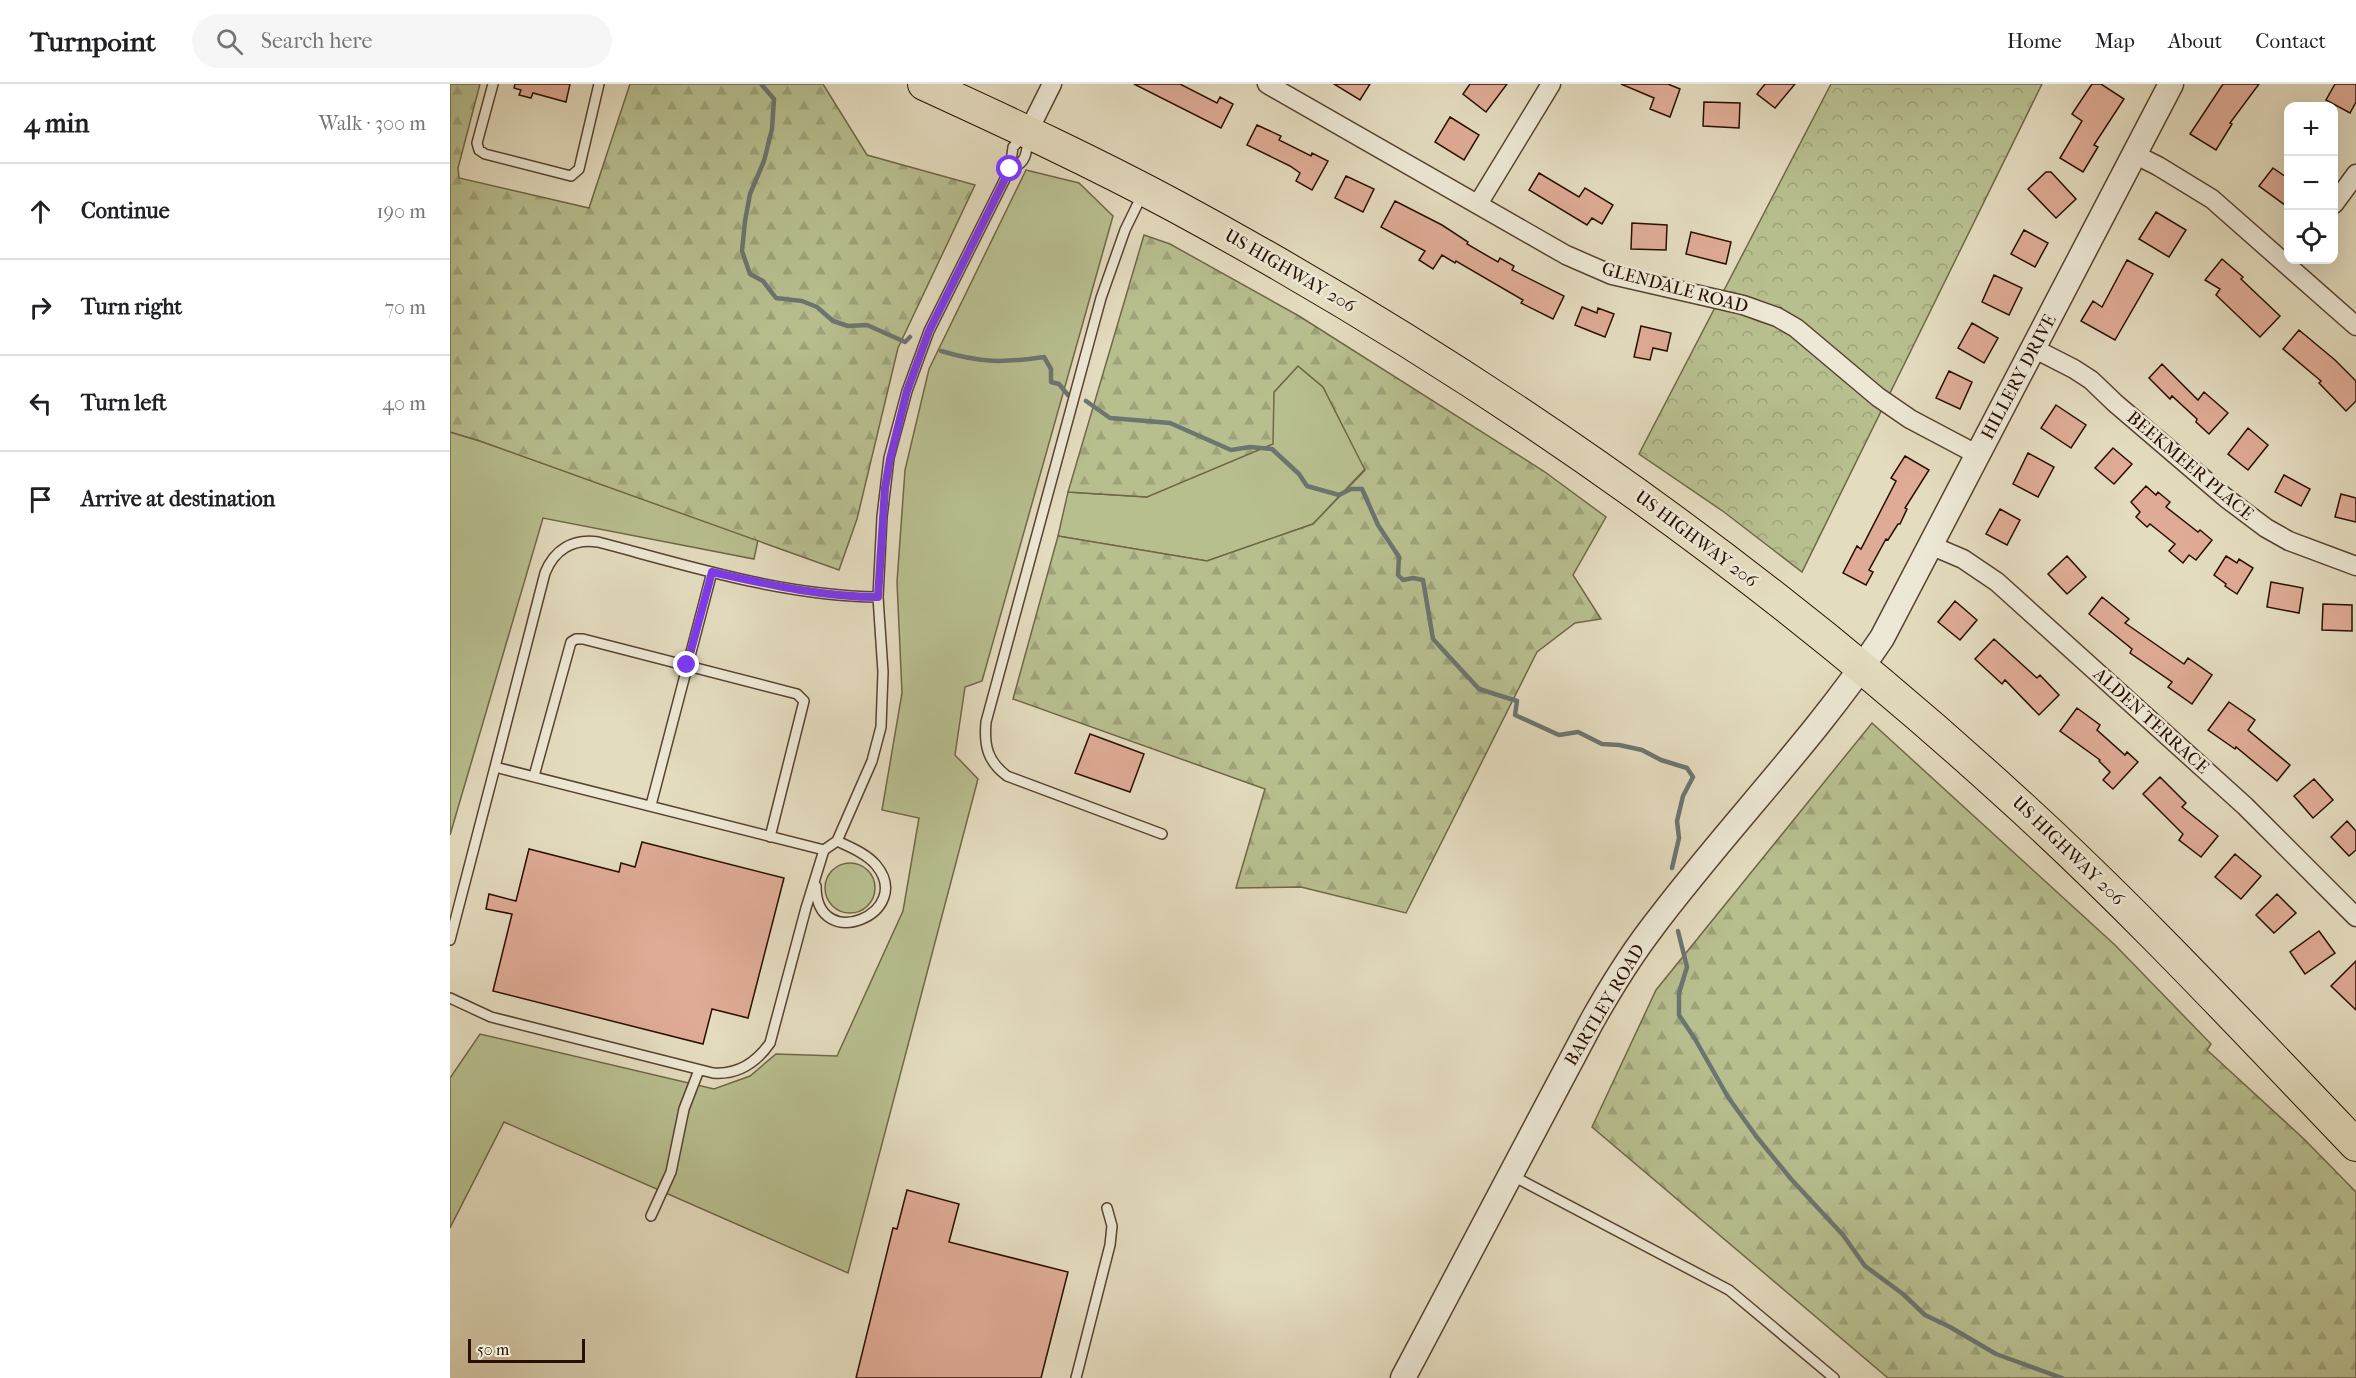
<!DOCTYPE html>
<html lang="en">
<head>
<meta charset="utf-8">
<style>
  :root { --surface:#fff; --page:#f6f6f6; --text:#202124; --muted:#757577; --line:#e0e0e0 }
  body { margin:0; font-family:"IM FELL French Canon",serif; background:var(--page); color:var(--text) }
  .controls { position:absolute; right:18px; top:18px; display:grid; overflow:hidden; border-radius:12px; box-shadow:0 6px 24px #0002 }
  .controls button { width:54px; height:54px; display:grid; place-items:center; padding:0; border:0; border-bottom:2px solid var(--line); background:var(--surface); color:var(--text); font:30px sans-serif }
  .scale { position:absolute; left:18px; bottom:15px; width:117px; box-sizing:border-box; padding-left:6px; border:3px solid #290f00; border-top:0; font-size:16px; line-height:21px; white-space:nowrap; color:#290f00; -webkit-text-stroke:4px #ede8d5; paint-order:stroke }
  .stop { position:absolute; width:18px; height:18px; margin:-14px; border:4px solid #7c3aed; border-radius:50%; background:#fff }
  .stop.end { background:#7c3aed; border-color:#fff; box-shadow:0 2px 6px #0008 }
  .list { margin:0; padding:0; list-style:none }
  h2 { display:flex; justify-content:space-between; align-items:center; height:78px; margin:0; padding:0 24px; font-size:26px }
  h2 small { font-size:20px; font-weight:400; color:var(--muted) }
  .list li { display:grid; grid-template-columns:39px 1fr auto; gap:18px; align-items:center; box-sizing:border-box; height:96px; padding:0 24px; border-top:2px solid var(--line) }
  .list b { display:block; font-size:22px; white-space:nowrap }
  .list em { font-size:20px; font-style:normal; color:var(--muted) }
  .icon { flex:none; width:33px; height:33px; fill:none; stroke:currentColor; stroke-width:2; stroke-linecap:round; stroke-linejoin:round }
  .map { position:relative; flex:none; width:1906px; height:1294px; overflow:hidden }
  header { display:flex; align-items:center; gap:36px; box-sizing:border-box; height:84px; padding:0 30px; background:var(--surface); border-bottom:2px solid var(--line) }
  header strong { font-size:28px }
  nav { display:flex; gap:33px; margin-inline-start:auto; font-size:21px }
  .search { width:420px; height:54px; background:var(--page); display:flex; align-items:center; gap:15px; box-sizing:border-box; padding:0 21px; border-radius:33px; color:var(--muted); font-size:22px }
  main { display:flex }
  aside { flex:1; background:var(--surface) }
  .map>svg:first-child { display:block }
  .grass { fill:#b8bf8f; stroke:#706748; stroke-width:1.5 }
  .forest { fill:url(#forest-firs); stroke:#706748; stroke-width:1.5 }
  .park { fill:url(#park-crowns); stroke:#706748; stroke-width:1.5 }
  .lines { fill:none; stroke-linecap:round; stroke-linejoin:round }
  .stream { stroke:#6c7570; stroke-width:4.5 }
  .building { fill:#dfab96; stroke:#290f00; stroke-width:1.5 }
  .service-casing { stroke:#584230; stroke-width:12 }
  .minor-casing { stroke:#584230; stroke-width:21 }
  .tertiary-casing { stroke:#584230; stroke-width:27 }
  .trunk-casing { stroke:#290f00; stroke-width:34 }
  .service { stroke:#ede8d5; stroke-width:9 }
  .minor { stroke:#ede8d5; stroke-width:18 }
  .tertiary { stroke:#ede8d5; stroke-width:24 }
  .trunk { stroke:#e4dcbf; stroke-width:32 }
  .route { stroke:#7c3aed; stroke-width:8 }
  .labels { text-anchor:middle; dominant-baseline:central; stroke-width:5; stroke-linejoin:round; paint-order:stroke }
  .street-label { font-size:18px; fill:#290f00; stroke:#ede8d5 }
</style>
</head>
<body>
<header>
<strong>Turnpoint</strong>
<div class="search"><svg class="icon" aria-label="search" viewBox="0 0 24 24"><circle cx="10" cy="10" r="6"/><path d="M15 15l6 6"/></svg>Search here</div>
<nav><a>Home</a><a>Map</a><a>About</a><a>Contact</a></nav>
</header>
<main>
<aside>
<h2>4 min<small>Walk · 300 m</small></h2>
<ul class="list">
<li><svg class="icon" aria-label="ahead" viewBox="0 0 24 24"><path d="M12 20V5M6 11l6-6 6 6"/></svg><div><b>Continue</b></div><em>190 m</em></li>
<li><svg class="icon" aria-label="right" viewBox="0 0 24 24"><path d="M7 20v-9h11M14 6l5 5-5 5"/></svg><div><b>Turn right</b></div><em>70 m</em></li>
<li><svg class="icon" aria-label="left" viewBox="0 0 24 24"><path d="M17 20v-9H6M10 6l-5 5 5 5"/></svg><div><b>Turn left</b></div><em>40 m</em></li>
<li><svg class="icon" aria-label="arrive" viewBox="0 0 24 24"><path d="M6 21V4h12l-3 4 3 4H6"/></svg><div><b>Arrive at destination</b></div></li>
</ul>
</aside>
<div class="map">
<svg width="1906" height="1294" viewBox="0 0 1906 1294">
  <defs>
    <pattern id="forest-firs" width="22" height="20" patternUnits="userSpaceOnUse" patternTransform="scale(1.5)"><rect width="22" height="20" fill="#b8bf8f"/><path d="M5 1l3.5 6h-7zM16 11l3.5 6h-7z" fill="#9ea37a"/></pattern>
    <pattern id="park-crowns" width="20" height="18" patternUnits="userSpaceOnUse" patternTransform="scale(1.5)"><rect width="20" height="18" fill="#b8bf8f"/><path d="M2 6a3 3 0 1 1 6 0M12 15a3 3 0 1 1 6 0" fill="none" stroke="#9ea37a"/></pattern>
  </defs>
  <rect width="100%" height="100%" fill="#e4dcbf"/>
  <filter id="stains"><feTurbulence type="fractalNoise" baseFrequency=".00333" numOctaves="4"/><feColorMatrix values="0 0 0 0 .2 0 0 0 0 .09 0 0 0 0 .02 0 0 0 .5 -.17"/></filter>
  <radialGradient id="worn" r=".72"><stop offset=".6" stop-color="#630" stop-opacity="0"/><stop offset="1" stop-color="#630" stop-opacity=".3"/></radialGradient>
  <path class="grass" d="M576 86 629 99 663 132 532 597 515 603 505 671 528 695 398 1189 54 1038 0 1144V994L30 950 264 1005 300 992 326 970 387 972 453 827 469 734 432 726 452 609 447 498 455 386 479 285Z
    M848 282 873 303 915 385 863 440 757 477 608 452 618 408 697 413 824 308Z
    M0 348 30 357 308 456 304 475 93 434 0 751Z
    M375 804a25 25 0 1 1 50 0a25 25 0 1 1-50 0Z"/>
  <path class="forest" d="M0 0H30L8 84 9 94 139 124 180 0H373L417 71 525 101 448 264 407 435 389 486 30 357 0 348Z
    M694 151 720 160 849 232 1095 388 1156 433 1123 491 1151 535 1125 539 1087 568 956 829 851 803 786 804 815 705 563 615 608 452 757 477 863 440 915 386 873 303 848 282 824 308 823 360 697 413 618 408Z
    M1422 639 1665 861 1761 960 1757 966 1855 1056 1906 1108V1294H1438L1142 1043 1206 906Z"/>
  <path class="park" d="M1381 0H1592L1352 488 1274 428 1189 370Z"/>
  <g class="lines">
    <path class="stream" d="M311 0 324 15 322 45 314 77 300 110 295 137 292 167 300 190 313 197 326 214 352 217 367 223 383 237 398 242 417 241 455 258 460 253
      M491 267C531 279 554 279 594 273L601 285V298L609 300 618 311
      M636 317 660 334 720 339 781 366 800 363 822 365 849 390 857 402 889 411 901 405H912L928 441 949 473 948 491 953 496 963 494 973 496 983 555 1029 605 1067 617 1065 631 1109 651 1128 648 1152 660 1169 661 1192 666 1211 676 1237 684 1243 693 1233 712 1227 737 1229 754 1222 784
      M1228 847 1237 883 1229 909V931L1245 955 1278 1013 1306 1052 1341 1095 1393 1151 1415 1182 1453 1210 1475 1231 1500 1243 1546 1270 1612 1294"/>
  </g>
  <path class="building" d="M65 0H120L116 18 83 9 81 14 69 11 71 6 64 4Z
    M684 0H730L767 19 770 13 783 20 771 44Z
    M884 0H920L910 16Z
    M1020 0H1057L1036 28 1013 10Z
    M1171 0H1218L1230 5 1220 33 1200 25 1204 14Z
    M1315 0H1345L1325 24 1307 10Z
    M1642 0H1651L1674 15 1644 61 1648 63 1633 88 1610 74 1632 37 1622 30Z
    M1773 0H1809L1780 39 1782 40 1766 66 1740 50Z
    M1885 0H1906V18L1900 29 1876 16Z
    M1254 18 1290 19 1289 44 1253 42Z
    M1000 33 1029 51 1014 76 985 58Z
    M807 41 831 52 829 56 861 72 862 69 878 77 862 106 846 97 850 89 840 82 797 61Z
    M1823 84 1839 95V124L1809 102Z
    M1596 88H1601L1626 115 1606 134 1578 105Z
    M1089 89 1129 113 1135 104 1163 121 1152 140 1142 134 1137 141 1079 106Z
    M896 92 924 105 913 128 885 114Z
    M945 117 992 141 1018 158 1017 160 1048 178 1050 174 1064 182 1062 186 1114 212 1103 235 1071 219 1073 216 1006 177 1005 179 992 171 983 185 969 176 975 167 931 143Z
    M1706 128 1736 146 1719 173 1689 155Z
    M1182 139 1217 141 1216 166 1181 165Z
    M1574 146 1598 159 1585 183 1561 170Z
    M1241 148 1281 158 1276 180 1236 170Z
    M1772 175 1793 193 1791 195 1830 232 1810 253 1766 211 1770 205 1755 196Z
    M1677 176 1703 190 1665 256 1631 237 1643 217 1652 223Z
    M1544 191 1572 204 1559 231 1532 218Z
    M1132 223 1147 229 1148 224 1164 230 1155 253 1125 241Z
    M1522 239 1548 254 1534 279 1508 264Z
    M1191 242 1221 249 1217 267 1203 264 1200 276 1184 273Z
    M1849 246 1885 276 1906 297V317L1896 327 1869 299 1871 297 1833 265Z
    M1712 280 1748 316 1754 308 1778 329 1759 350 1746 338 1747 335 1722 312 1720 315 1699 294Z
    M1499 287 1522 298 1510 325 1486 314Z
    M1606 321 1636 341 1621 364 1591 344Z
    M1798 344 1818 361 1798 386 1778 370Z
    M1663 364 1682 380 1664 400 1645 384Z
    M1578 369 1604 383 1588 413 1563 400Z
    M1455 372 1479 386 1455 424 1457 425 1450 440H1448L1438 456 1436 455 1419 486 1423 488 1416 501 1393 489 1407 462 1411 465 1446 397 1441 394Z
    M1834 391 1860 405 1851 422 1825 408Z
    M1696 402 1706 411 1708 408 1720 418 1716 423 1748 448 1750 446 1762 456 1746 476 1739 471 1733 479 1719 467 1725 460 1700 440 1697 443 1686 433 1690 428 1681 418Z
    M1891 410 1906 414V438L1885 433Z
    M1550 425 1570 436 1557 461 1536 450Z
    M1617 472 1636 493 1617 510 1598 490Z
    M1776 472 1787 479 1789 475 1803 484 1787 510 1775 502 1776 500 1764 491Z
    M1821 498 1853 504 1849 529 1817 523Z
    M1652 513 1679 535 1675 539 1734 580 1738 574 1762 591 1742 620 1718 603 1722 598 1680 569 1682 565 1639 530Z
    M1505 517 1527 536 1510 556 1488 538Z
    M1873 520 1902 521V547L1872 546Z
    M1544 555 1587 594 1590 591 1609 611 1589 631 1555 596 1552 600 1525 575Z
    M1779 618 1805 636 1798 646 1840 681 1827 697 1786 663 1785 665 1758 646Z
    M1627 624 1650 641 1647 646 1675 671 1677 668 1688 678 1663 705 1653 696 1660 688 1649 677 1650 676 1610 647Z
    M640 650 694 670 680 708 625 689Z
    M1710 693 1736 719 1732 723 1768 752 1751 773 1729 756 1733 750 1693 710Z
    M1864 695 1883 716 1863 734 1844 712Z
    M1897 737 1906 747V766L1899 772 1881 753Z
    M192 758 334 794 298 934 262 925 253 960 43 907 62 830 36 825 39 810 66 817 79 765 169 788 171 779 185 783Z
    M1785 770 1811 792 1791 815 1765 793Z
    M1827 810 1846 829 1824 849 1806 831Z
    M1869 847 1885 869 1855 890 1840 868Z
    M1906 877V926L1881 902Z
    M457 1106 509 1120 499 1158 618 1188 591 1294H406L443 1144 447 1145Z"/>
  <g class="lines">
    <g class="service-casing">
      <path id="service" d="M43 0 27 59 29 66 35 70 121 92 129 85 149 0
        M560 85C576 80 577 69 578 53
        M692 111 675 146 651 214 536 638C534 661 537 677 557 692L712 750
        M45 683 95 489C104 466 123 454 148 458 239 482 333 512 428 513
        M84 692 121 558 126 555H133L347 610 354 617 320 753
        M201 721 262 488
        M366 802C366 871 466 829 426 781 417 770 400 763 387 757
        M0 856 45 683 374 766
        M0 914 41 933 263 989C288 991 306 979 320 959L356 824 374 766 387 757 422 677 431 643 433 588 428 513 432 433 439 374 457 307 479 247 560 85 563 63 574 52
        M1061 1091 1279 1206 1384 1294
        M201 1132 221 1088 234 1025 249 986
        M626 1294 660 1161 662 1142 657 1124"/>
    </g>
    <g class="minor-casing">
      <path id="minor" d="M817 0 1116 171 1162 191 1293 221 1327 233 1346 244 1428 313 1460 335 1528 371
        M578 48 602 0
        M1684 70 1708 82 1762 115 1906 242
        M1028 120 1101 0
        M1884 120 1906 90
        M1583 264 1624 285 1641 296 1665 319 1776 414 1816 444 1839 457 1906 482
        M1480 461 1513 475 1547 498 1795 722 1906 833"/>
    </g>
    <g class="tertiary-casing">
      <path id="tertiary" d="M953 1294 1142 937C1160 905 1179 874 1201 845 1275 746 1363 657 1432 554L1721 0"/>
    </g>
    <g class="trunk-casing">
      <path id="trunk" d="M474 0C559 39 643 78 725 122 1024 284 1305 480 1556 709 1679 820 1792 942 1906 1061"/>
    </g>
    <use href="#service" class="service"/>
    <use href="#minor" class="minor"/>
    <use href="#tertiary" class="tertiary"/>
    <use href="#trunk" class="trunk"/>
  </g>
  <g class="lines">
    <path class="route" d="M237 581 262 488C317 500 372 513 428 513L435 404 440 375 457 307 479 247 560 85"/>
  </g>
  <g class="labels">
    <g class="street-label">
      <text transform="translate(840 187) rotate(30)">US HIGHWAY 206</text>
      <text transform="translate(1225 204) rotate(15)">GLENDALE ROAD</text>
      <text transform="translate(1569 293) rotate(-62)">HILLERY DRIVE</text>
      <text transform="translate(1740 382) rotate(40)">BEEKMEER PLACE</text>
      <text transform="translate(1246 455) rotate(37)">US HIGHWAY 206</text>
      <text transform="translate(1701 637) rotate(42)">ALDEN TERRACE</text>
      <text transform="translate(1618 767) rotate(44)">US HIGHWAY 206</text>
      <text transform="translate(1155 921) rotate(-59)">BARTLEY ROAD</text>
    </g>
  </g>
  <rect width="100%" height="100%" filter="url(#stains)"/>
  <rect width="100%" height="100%" fill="url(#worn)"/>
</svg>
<div class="controls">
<button>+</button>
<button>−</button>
<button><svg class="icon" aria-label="locate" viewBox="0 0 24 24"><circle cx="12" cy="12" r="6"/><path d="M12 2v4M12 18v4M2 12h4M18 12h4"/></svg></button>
</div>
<div class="scale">50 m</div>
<div class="stop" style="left:560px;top:85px"></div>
<div class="stop end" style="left:237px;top:581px"></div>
</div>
</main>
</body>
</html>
